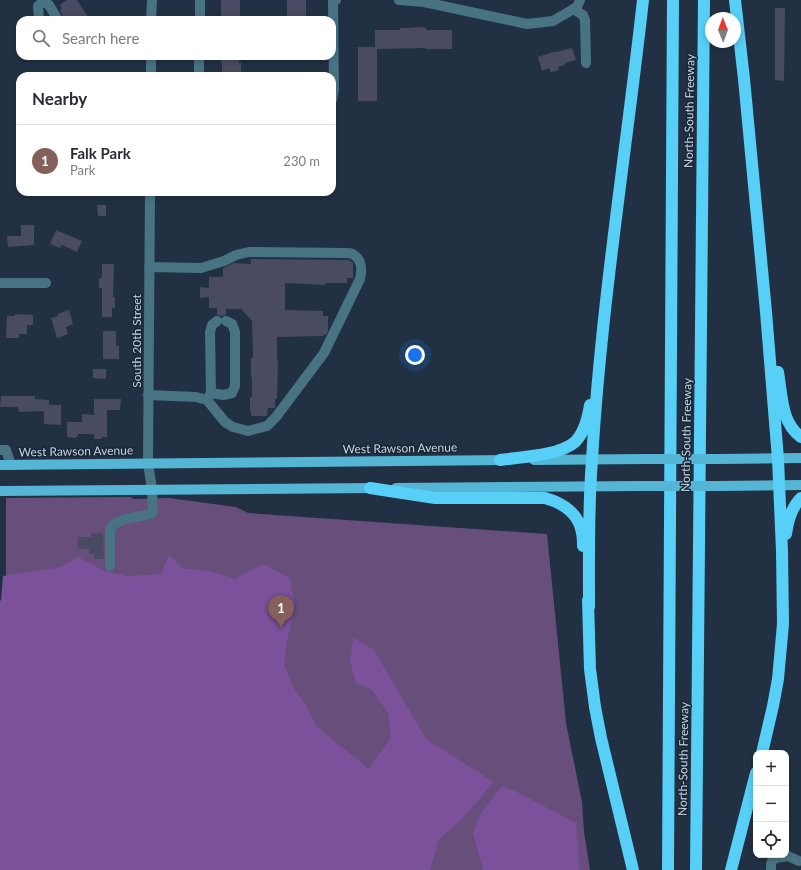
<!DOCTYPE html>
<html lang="en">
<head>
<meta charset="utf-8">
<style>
  :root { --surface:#fff; --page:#f7f7f7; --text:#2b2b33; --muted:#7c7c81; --line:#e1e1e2; --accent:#855f59 }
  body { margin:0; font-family:Lato,sans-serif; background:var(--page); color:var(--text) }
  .controls { position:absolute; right:12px; bottom:12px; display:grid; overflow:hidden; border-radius:8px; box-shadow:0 2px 6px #0003 }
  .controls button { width:36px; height:36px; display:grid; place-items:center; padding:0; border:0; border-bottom:1px solid var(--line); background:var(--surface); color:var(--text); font:20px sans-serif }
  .compass { position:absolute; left:705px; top:12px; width:36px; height:36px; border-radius:50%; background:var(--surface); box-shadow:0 2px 6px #0003; rotate:359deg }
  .you { position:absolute; left:415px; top:355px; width:14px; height:14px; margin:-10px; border:3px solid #fff; border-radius:50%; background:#1a73e8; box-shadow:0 0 0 6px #1a73e833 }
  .badge { display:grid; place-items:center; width:26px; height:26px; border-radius:50%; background:var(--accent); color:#fff; font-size:13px; font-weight:700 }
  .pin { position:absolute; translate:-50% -33px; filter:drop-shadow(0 1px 2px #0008) }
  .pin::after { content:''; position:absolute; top:21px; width:14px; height:12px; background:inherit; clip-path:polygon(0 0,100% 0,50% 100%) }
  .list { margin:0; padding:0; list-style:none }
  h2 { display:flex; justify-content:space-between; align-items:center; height:52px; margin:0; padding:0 16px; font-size:17px }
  h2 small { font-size:13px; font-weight:400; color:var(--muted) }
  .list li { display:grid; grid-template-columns:26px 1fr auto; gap:12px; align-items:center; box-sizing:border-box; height:72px; padding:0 16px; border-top:1px solid var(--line) }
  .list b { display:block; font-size:15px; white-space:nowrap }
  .list p { margin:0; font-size:13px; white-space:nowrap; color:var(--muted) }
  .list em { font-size:13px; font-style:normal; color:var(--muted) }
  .icon { flex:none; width:22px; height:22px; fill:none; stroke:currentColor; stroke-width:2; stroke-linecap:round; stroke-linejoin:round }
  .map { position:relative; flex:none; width:801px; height:870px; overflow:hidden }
  .search { position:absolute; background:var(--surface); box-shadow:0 2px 6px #0003; left:16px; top:16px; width:320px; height:44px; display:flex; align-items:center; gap:10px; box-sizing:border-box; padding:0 14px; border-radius:12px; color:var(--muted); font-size:15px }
  .panel { position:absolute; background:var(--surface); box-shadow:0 2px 6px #0003; left:16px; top:72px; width:320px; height:124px; border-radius:12px }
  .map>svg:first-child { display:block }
  .green { fill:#674e7b }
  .forest { fill:#7a519a }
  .building { fill:#494b62 }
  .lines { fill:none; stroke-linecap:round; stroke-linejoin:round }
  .minor { stroke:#487383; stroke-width:10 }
  .major { stroke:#55b5d5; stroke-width:10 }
  .highway { stroke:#57cff6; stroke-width:12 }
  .major-bridge { stroke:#55b5d5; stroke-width:10 }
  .labels { text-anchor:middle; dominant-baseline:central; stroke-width:3; stroke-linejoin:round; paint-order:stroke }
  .street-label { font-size:12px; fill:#c9d3df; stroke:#182738 }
</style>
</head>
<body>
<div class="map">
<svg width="801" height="870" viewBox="0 0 801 870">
  <rect width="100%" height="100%" fill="#213143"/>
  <path class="green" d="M130 497 134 499 169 498 236 507 248 513 547 534 566 723 582 802 584 832 590 870H0V743H6V498Z"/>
  <path class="forest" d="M169 555 182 568 209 571 235 579 263 564 290 578 295 607 287 641 284 664 288 675 295 690 307 707 316 726 369 769 391 737 388 713 372 690 356 683 350 661 353 637 374 650 426 739 494 782 463 818 439 839 430 870H0V601L1 600 3 576 61 567 78 557 102 570 126 576 161 574Z
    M502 786 519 793 576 823 580 870H483L473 833 480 814Z"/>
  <path class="building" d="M67 0H77L90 20H68L66 17 64 18 60 10 62 9 60 5Z
    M221 0H240V20H223V17H221Z
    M287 0H306V20H287Z
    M775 8H785L784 81 775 80Z
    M420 27 426 28V30H452V49H425V48L377 49V101H358V47H375V30H400V28H406Z
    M572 48 576 60 565 63V65L558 67 559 70 551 72 549 68 542 71 538 57 556 51V52Z
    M221 56H239V63H241V76H222V63H221Z
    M97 205H106V216H98Z
    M21 225H34V245L8 247 7 236H21Z
    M56 230 82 241 77 252 62 245 60 248 50 244Z
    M251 259 348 260 350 261 353 263V278H347V283H325V285L285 283V310L323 311V316H328V331L326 335H323V336L277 337V359H278L277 399H275V408H268L267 416H251V411H250V397H252V377H251V358H253L252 321 241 309H226V315L222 316 217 315V308H209V297L200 298V287L209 288V277H223V268L234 263 251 264Z
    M102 264H114L113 297H115V308H112V317H102V288H99V278H102Z
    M69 310 73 324 66 327 68 334 57 338 51 318 58 316V314Z
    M15 314 33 315V325H27V334H19V338H6L7 316H15Z
    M103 331H116V345L119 346V359H103Z
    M93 369H106V379L93 378Z
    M1 396H35V399L49 400V405H61V425L44 424V411L19 412 18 407H0Z
    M94 399H121L120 410H107V437H102V439H94V434H78V437L76 436V438L67 437V422H82V414L94 415Z
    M91 533H103L104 559H94V554H89V549H78V537H91Z"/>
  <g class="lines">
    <path class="minor" d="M399 0 424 2 527 24 553 21 577 7 580 0
      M573 9 583 15 585 20 586 63
      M39 20 38 6 44 1 49 5 58 20
      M151 20 152 0
      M200 20V0
      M151 76V56
      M199 76V56
      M332 100 334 90 333 0H336
      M0 283H46
      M211 393 223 395 232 393 235 386V332L232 324 226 321
      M148 395 196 397 207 400 225 422 233 427 248 431 267 426 276 417 324 353 360 279C362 271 362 260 354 255 352 253 349 253 347 253L249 252 236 255 224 261 201 268 149 267
      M208 398 211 393 210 332 212 325 217 321
      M0 450H6L11 465
      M110 566V529C116 518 139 517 151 514L153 509 152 489 148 463 150 192
      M771 870V864L772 861 776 858 788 856 799 861"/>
    <path class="major" d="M719 459 801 458
      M534 460 644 459
      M0 465 508 460
      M719 486 801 485
      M396 488 642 486
      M0 491 376 488"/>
    <path class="highway" d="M735 0 744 79 766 312 778 459 782 551 783 624 778 679 773 706 762 753
      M778 372C782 395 781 423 801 437
      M500 460C520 457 559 456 575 442 585 432 588 418 590 405
      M370 488 435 498H545C563 503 579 514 582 533 583 537 583 542 583 546
      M786 534C788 521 791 508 801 498
      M588 600 590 669 595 707 601 738 633 870
      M589 607C589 558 588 509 592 460 601 306 626 153 643 0
      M668 870 673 0
      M696 870 704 0
      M731 870 756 773"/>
    <path class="major-bridge" d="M644 459H719
      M642 486H719"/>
  </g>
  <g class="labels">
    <g class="street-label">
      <text transform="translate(689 111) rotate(-89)">North-South Freeway</text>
      <text transform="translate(136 341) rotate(-90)">South 20th Street</text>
      <text transform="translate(686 435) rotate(-89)">North-South Freeway</text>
      <text transform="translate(400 448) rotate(-1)">West Rawson Avenue</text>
      <text transform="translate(76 451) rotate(-1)">West Rawson Avenue</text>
      <text transform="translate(683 759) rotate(-89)">North-South Freeway</text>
    </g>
  </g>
</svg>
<div class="controls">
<button>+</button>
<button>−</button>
<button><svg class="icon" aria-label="locate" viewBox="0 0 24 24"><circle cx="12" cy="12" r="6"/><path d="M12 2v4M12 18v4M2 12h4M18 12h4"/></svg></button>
</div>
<svg class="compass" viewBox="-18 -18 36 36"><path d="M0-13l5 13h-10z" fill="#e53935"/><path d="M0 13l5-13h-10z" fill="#7c7c81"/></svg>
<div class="you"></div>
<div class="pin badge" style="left:281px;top:628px">1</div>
<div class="search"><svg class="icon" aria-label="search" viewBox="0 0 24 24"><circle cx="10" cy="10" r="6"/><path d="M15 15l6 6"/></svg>Search here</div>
<section class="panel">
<h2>Nearby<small></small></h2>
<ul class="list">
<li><span class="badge">1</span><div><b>Falk Park</b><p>Park</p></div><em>230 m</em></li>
</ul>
</section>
</div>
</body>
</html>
